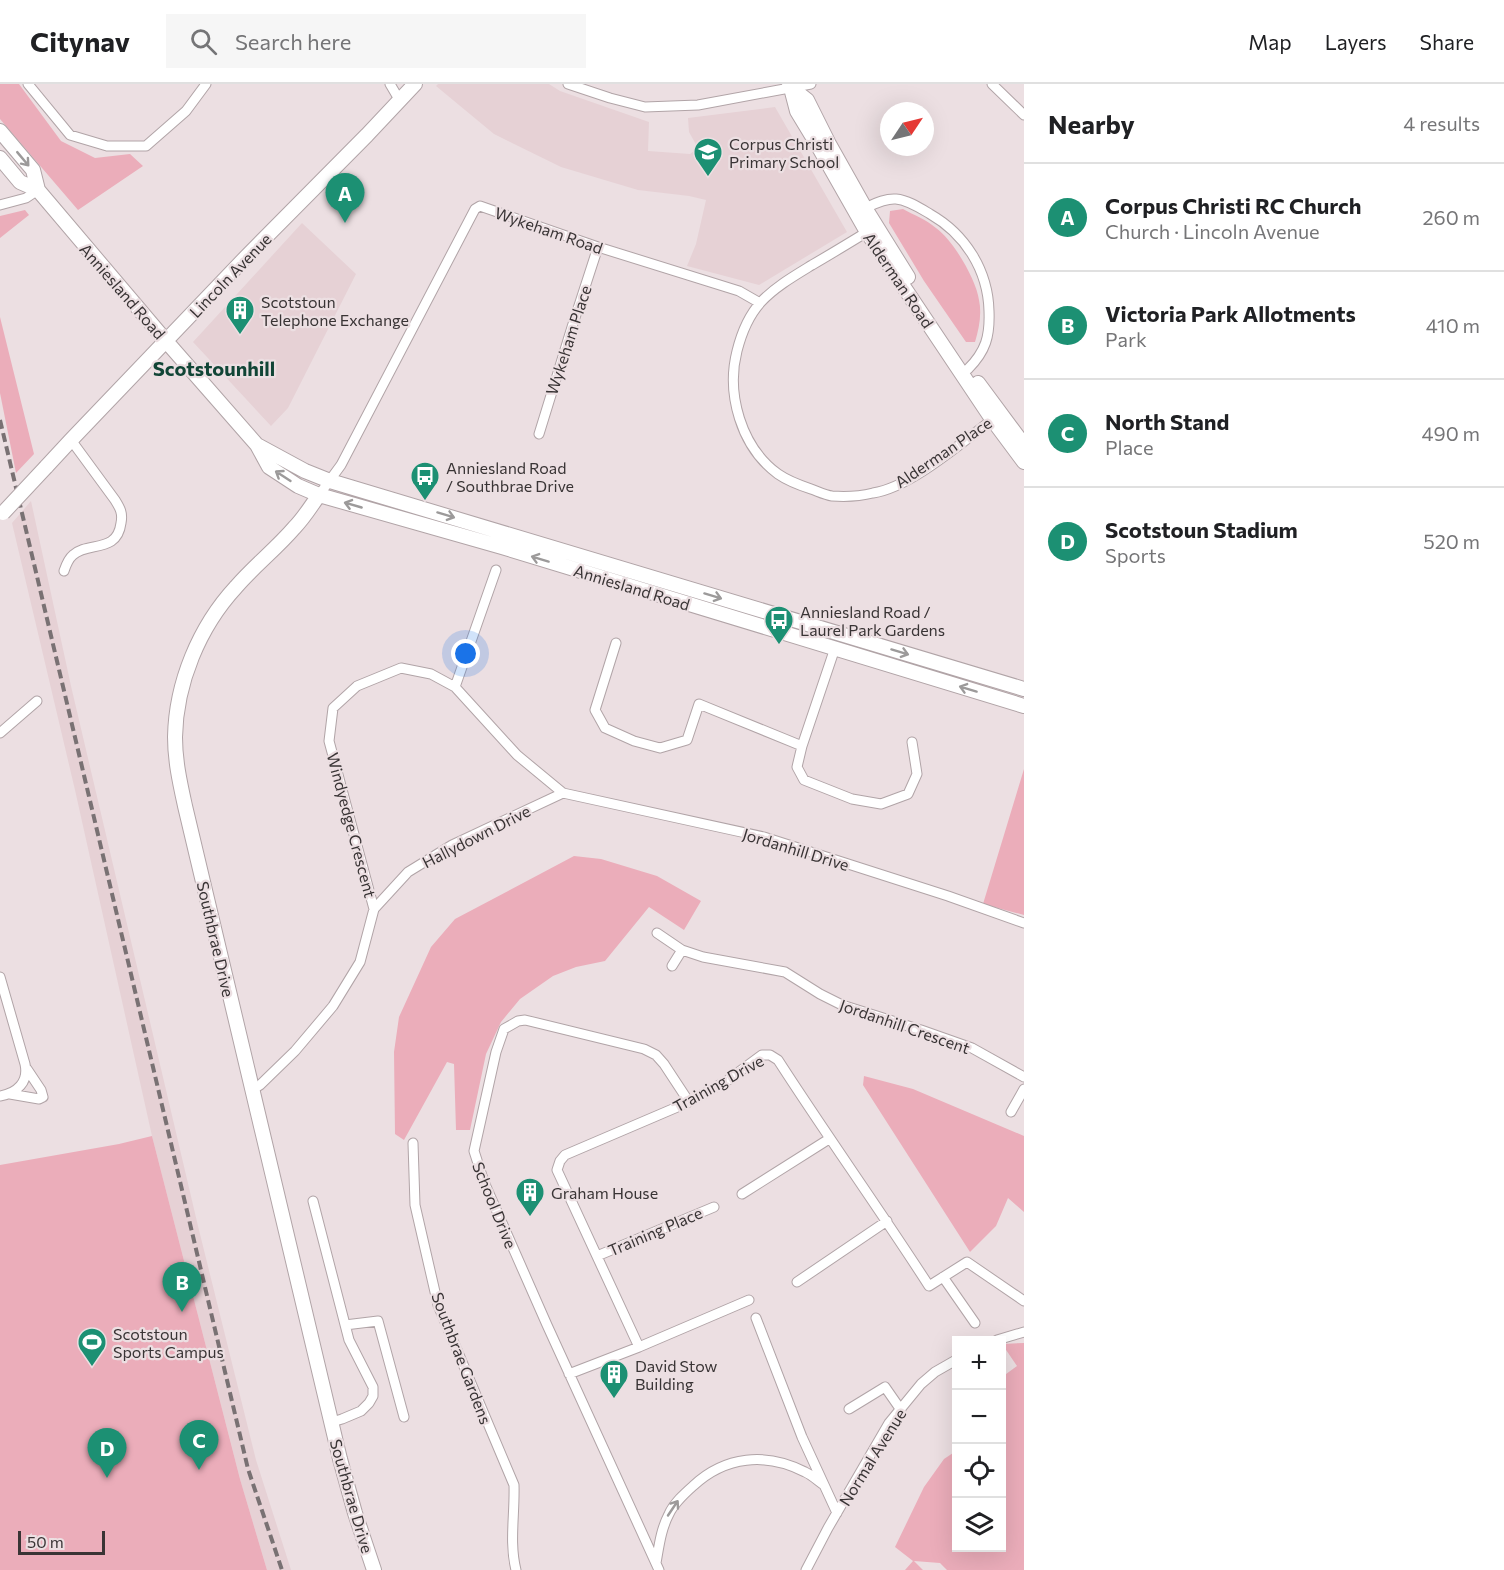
<!DOCTYPE html>
<html lang="en">
<head>
<meta charset="utf-8">
<style>
  :root { --surface:#fff; --page:#f6f6f6; --text:#202124; --muted:#757577; --line:#e0e0e0; --accent:#1c9073 }
  body { margin:0; font-family:Commissioner,sans-serif; background:var(--page); color:var(--text) }
  .controls { position:absolute; right:18px; bottom:18px; display:grid; overflow:hidden; border-radius:0px; box-shadow:0 6px 24px #0002 }
  .controls button { width:54px; height:54px; display:grid; place-items:center; padding:0; border:0; border-bottom:2px solid var(--line); background:var(--surface); color:var(--text); font:30px sans-serif }
  .compass { position:absolute; left:880px; top:18px; width:54px; height:54px; border-radius:50%; background:var(--surface); box-shadow:0 6px 24px #0002; rotate:55deg }
  .scale { position:absolute; left:18px; bottom:15px; width:87px; box-sizing:border-box; padding-left:6px; border:3px solid #393435; border-top:0; font-size:16px; line-height:21px; white-space:nowrap; color:#393435; -webkit-text-stroke:4px #ecdfe2; paint-order:stroke }
  .you { position:absolute; left:466px; top:570px; width:21px; height:21px; margin:-15px; border:4px solid #fff; border-radius:50%; background:#1a73e8; box-shadow:0 0 0 9px #1a73e833 }
  .badge { display:grid; place-items:center; width:39px; height:39px; border-radius:50%; background:var(--accent); color:#fff; font-size:20px; font-weight:700 }
  .pin { position:absolute; translate:-50% -50px; filter:drop-shadow(0 2px 3px #0008) }
  .pin::after { content:''; position:absolute; top:32px; width:21px; height:18px; background:inherit; clip-path:polygon(0 0,100% 0,50% 100%) }
  .list { margin:0; padding:0; list-style:none }
  h2 { display:flex; justify-content:space-between; align-items:center; height:78px; margin:0; padding:0 24px; font-size:26px }
  h2 small { font-size:20px; font-weight:400; color:var(--muted) }
  .list li { display:grid; grid-template-columns:39px 1fr auto; gap:18px; align-items:center; box-sizing:border-box; height:108px; padding:0 24px; border-top:2px solid var(--line) }
  .list b { display:block; font-size:22px; white-space:nowrap }
  .list p { margin:0; font-size:20px; white-space:nowrap; color:var(--muted) }
  .list em { font-size:20px; font-style:normal; color:var(--muted) }
  .icon { flex:none; width:33px; height:33px; fill:none; stroke:currentColor; stroke-width:2; stroke-linecap:round; stroke-linejoin:round }
  .map { position:relative; flex:none; width:1024px; height:1486px; overflow:hidden }
  header { display:flex; align-items:center; gap:36px; box-sizing:border-box; height:84px; padding:0 30px; background:var(--surface); border-bottom:2px solid var(--line) }
  header strong { font-size:28px }
  nav { display:flex; gap:33px; margin-inline-start:auto; font-size:21px }
  .search { width:420px; height:54px; background:var(--page); display:flex; align-items:center; gap:15px; box-sizing:border-box; padding:0 21px; border-radius:0px; color:var(--muted); font-size:22px }
  main { display:flex }
  aside { flex:1; background:var(--surface) }
  .map>svg:first-child { display:block }
  .built { fill:#e6d1d5 }
  .green { fill:#ebadba }
  .lines { fill:none; stroke-linecap:round; stroke-linejoin:round }
  .street-casing { stroke:#b1a4a7; stroke-width:11 }
  .secondary-casing { stroke:#b1a4a7; stroke-width:16 }
  .street { stroke:#fff; stroke-width:9 }
  .secondary { stroke:#fff; stroke-width:14 }
  .rail { stroke:#797173; stroke-width:4; stroke-dasharray:9 4.5; stroke-linecap:butt }
  .secondary-bridge-casing { stroke:#b1a4a7; stroke-width:16; stroke-linecap:butt }
  .secondary-bridge { stroke:#fff; stroke-width:14 }
  .oneway { stroke:#9c9a9a }
  .labels { text-anchor:middle; dominant-baseline:central; stroke-width:4.5; stroke-linejoin:round; paint-order:stroke }
  .poi-label { font-size:16px; fill:#393435; stroke:#ecdfe2; text-anchor:start }
  .street-label { font-size:16px; fill:#393435; stroke:#ecdfe2 }
  .quarter-label { font-size:20px; font-weight:bold; fill:#114536; stroke:#ecdfe2 }
</style>
</head>
<body>
<header>
<strong>Citynav</strong>
<div class="search"><svg class="icon" aria-label="search" viewBox="0 0 24 24"><circle cx="10" cy="10" r="6"/><path d="M15 15l6 6"/></svg>Search here</div>
<nav><a>Map</a><a>Layers</a><a>Share</a></nav>
</header>
<main>
<div class="map">
<svg width="1024" height="1486" viewBox="0 0 1024 1486">
  <rect width="100%" height="100%" fill="#ecdfe2"/>
  <path class="built" d="M438 0H549L560 7 649 38 648 67 690 70 698 64 689 48 688 34 775 23 847 148 759 201 687 182 696 160 706 116 689 112 638 106 561 83 494 50 436 2Z
    M302 139 356 190 288 324 271 342 193 258Z
    M31 417 71 602 198 1142 256 1376 291 1486H267L240 1395 152 1052 75 706 12 439Z"/>
  <path class="green" d="M0 0H19L61 57 95 74 130 70 143 82 78 126 0 35Z
    M903 125C914 131 927 136 936 144 953 156 976 195 979 216 982 230 979 245 975 258H966L924 197 889 139 890 127Z
    M25 126 29 131 0 154V132Z
    M0 233 34 370 16 389 0 309Z
    M1024 685V831L983 820Z
    M574 772 601 775 657 792 701 817 684 846 649 823 605 877 576 883 553 892 520 915 501 938 486 970 470 1046H456L454 980 447 978 404 1056 395 1050 394 968 399 933 431 863 455 835Z
    M864 992 913 1005 1024 1052V1128L1008 1114 996 1142 970 1168 863 1001Z
    M152 1052 240 1395 267 1486H0V1081L119 1060Z
    M1024 1259V1486H947L940 1479 914 1477 923 1486H905L913 1477 895 1463 924 1403 944 1375 956 1367V1464H1002V1338L1006 1335 1002 1328V1293L1017 1282 1002 1260Z"/>
  <g class="lines">
    <g class="street-casing">
      <path id="street" d="M28 0 70 51 107 62H146L186 27 206 0
        M390 0 400 17
        M568 0 610 14 645 23 698 21 811 0
        M992 0 1024 31
        M0 121 26 114 38 106
        M865 124C874 120 886 114 896 115 908 116 920 124 930 130 965 150 988 186 989 227 990 252 986 267 968 285
        M867 148C849 159 831 170 812 181 794 192 775 203 761 218 749 231 741 251 737 267 726 310 741 363 778 390 788 397 799 401 811 405 817 407 825 411 832 412 845 413 861 412 873 409 912 403 963 357 996 333
        M539 350 572 243 598 163
        M319 411 341 381 475 125 480 122 598 163 739 207 760 219
        M64 487C66 481 68 475 73 471 88 457 117 470 121 439 123 429 120 424 115 416L71 356
        M616 559 595 626 605 644 634 657 660 664 687 656 699 620 802 662
        M835 564 802 662 797 683 804 696 852 715 881 720 908 710 917 690 912 658
        M455 603 496 486
        M0 649 37 617
        M374 825 329 657 333 624 357 602 401 584 431 590 455 603 517 671 563 709 764 753 948 812 1024 839
        M657 849 682 866 703 873 785 888 820 910 842 921 921 946 972 964 1024 993
        M672 882 682 866
        M0 893 25 980C29 998 17 1009 0 1012
        M252 1006 260 1001 295 967 333 922 360 878 374 825 408 788 452 761 563 709
        M10 1010 39 1015 43 1013 41 1006 27 985
        M1011 1028 1024 1005
        M413 1059 415 1121 438 1221 514 1401C515 1430 509 1458 516 1486
        M742 1110 829 1055
        M313 1117 349 1256 373 1303V1312L369 1319 361 1327 342 1335 332 1338
        M597 1172 714 1123
        M943 1193 975 1239
        M797 1198 887 1137
        M756 1234 802 1353 837 1429
        M345 1241 378 1237 404 1333
        M997 1256 1024 1248
        M639 1263 557 1086 560 1077 565 1071 689 1018 728 996 762 971H770L778 976C827 1052 880 1126 929 1202L967 1178 1024 1217
        M569 1290 639 1263 749 1216
        M849 1325 885 1303 901 1326
        M656 1479C659 1462 661 1445 669 1430 674 1419 684 1410 693 1402 725 1372 766 1368 805 1388 812 1391 818 1397 824 1401
        M659 1486 547 1241 484 1098 474 1067 496 968 504 945 518 937 525 936 644 965 656 971 664 980 689 1018
        M806 1486 828 1444 889 1339 921 1300 935 1288 956 1276"/>
    </g>
    <g class="secondary-casing">
      <path id="secondary" d="M791 0V4L797 27 817 60 867 148 992 335 1024 378
        M789 2 807 16 829 60 865 124 908 193
        M0 47 33 86 38 106 166 257 257 361 269 383 298 402 319 411 502 463 1024 622
        M0 74 20 98 38 106
        M978 299 1024 361
        M257 361 305 387 330 397 1024 605
        M46 383 71 356 247 172 367 51 415 0
        M319 411C311 422 304 434 294 444 276 465 254 482 236 503 199 543 176 599 175 653 175 677 180 699 185 722L340 1375 355 1429 374 1486"/>
    </g>
    <use href="#street" class="street"/>
    <use href="#secondary" class="secondary"/>
    <path class="rail" d="M0 336 248 1385 282 1486"/>
    <g class="secondary-bridge-casing">
      <path id="secondary-bridge" d="M3 429 46 383"/>
    </g>
    <use href="#secondary-bridge" class="secondary-bridge"/>
  </g>
  <defs><path id="oneway-shaft" d="M-6 0H5M1.5-3L5.5 0L1.5 3" fill="none" stroke-width="1.6" stroke-linecap="round" stroke-linejoin="round" transform="scale(1.5)"/></defs>
  <g class="oneway">
    <use href="#oneway-shaft" transform="translate(23 75) rotate(50)"/>
    <use href="#oneway-shaft" transform="translate(283 392) rotate(-147)"/>
    <use href="#oneway-shaft" transform="translate(353 421) rotate(-164)"/>
    <use href="#oneway-shaft" transform="translate(446 431) rotate(17)"/>
    <use href="#oneway-shaft" transform="translate(540 475) rotate(-163)"/>
    <use href="#oneway-shaft" transform="translate(713 512) rotate(17)"/>
    <use href="#oneway-shaft" transform="translate(900 568) rotate(17)"/>
    <use href="#oneway-shaft" transform="translate(968 605) rotate(-163)"/>
    <use href="#oneway-shaft" transform="translate(673 1424) rotate(-56)"/>
  </g>
  <defs>
    <g id="school-pin" transform="scale(1.5)"><path d="M0 17L-7.5 6A9.5 9.5 0 1 1 7.5 6Z" fill="#1c9073" stroke="#ecdfe2"/><path d="M0-5L7-2L0 1L-7-2ZM-4 1L0 2.5L4 1V4Q0 6-4 4Z" fill="#fff"/></g>
    <g id="building-pin" transform="scale(1.5)"><path d="M0 17L-7.5 6A9.5 9.5 0 1 1 7.5 6Z" fill="#1c9073" stroke="#ecdfe2"/><path d="M-4-6H4V6H1V3H-1V6H-4ZM-2.5-4.3h1.7v1.8h-1.7ZM.8-4.3h1.7v1.8H.8ZM-2.5-1h1.7V.8h-1.7ZM.8-1h1.7V.8H.8Z" fill="#fff"/></g>
    <g id="bus-pin" transform="scale(1.5)"><path d="M0 17L-7.5 6A9.5 9.5 0 1 1 7.5 6Z" fill="#1c9073" stroke="#ecdfe2"/><path d="M-5-6H5V4H4V6H2V4H-2V6H-4V4H-5ZM-3.5-4V0h7V-4ZM-3.5 1.2v1.5H-2V1.2ZM2 1.2v1.5H3.5V1.2Z" fill="#fff"/></g>
    <g id="stadium-pin" transform="scale(1.5)"><path d="M0 17L-7.5 6A9.5 9.5 0 1 1 7.5 6Z" fill="#1c9073" stroke="#ecdfe2"/><path d="M0-5a6.5 5 0 1 0 0 10a6.5 5 0 1 0 0-10ZM-3.5-1.8h7v3.6h-7Z" fill="#fff"/></g>
  </defs>
  <g fill-rule="evenodd">
    <use href="#school-pin" x="708" y="68"/>
    <use href="#building-pin" x="240" y="226"/>
    <use href="#bus-pin" x="425" y="392"/>
    <use href="#bus-pin" x="779" y="536"/>
    <use href="#building-pin" x="530" y="1108"/>
    <use href="#stadium-pin" x="92" y="1258"/>
    <use href="#building-pin" x="614" y="1290"/>
  </g>
  <g class="labels">
    <g class="poi-label">
      <text x="729" y="59">Corpus Christi<tspan x="729" dy="18">Primary School</tspan></text>
      <text x="261" y="217">Scotstoun<tspan x="261" dy="18">Telephone Exchange</tspan></text>
      <text x="446" y="383">Anniesland Road<tspan x="446" dy="18">/ Southbrae Drive</tspan></text>
      <text x="800" y="527">Anniesland Road /<tspan x="800" dy="18">Laurel Park Gardens</tspan></text>
      <text x="551" y="1108">Graham House</text>
      <text x="113" y="1249">Scotstoun<tspan x="113" dy="18">Sports Campus</tspan></text>
      <text x="635" y="1281">David Stow<tspan x="635" dy="18">Building</tspan></text>
    </g>
    <g class="street-label">
      <text transform="translate(549 146) rotate(19)">Wykeham Road</text>
      <text transform="translate(230 191) rotate(-46)">Lincoln Avenue</text>
      <text transform="translate(899 196) rotate(56)">Alderman Road</text>
      <text transform="translate(123 207) rotate(49)">Anniesland Road</text>
      <text transform="translate(568 256) rotate(-72)">Wykeham Place</text>
      <text transform="translate(943 368) rotate(-34)">Alderman Place</text>
      <text transform="translate(632 503) rotate(17)">Anniesland Road</text>
      <text transform="translate(352 741) rotate(75)">Windyedge Crescent</text>
      <text transform="translate(476 752) rotate(-27)">Hallydown Drive</text>
      <text transform="translate(796 765) rotate(17)">Jordanhill Drive</text>
      <text transform="translate(216 855) rotate(77)">Southbrae Drive</text>
      <text transform="translate(905 942) rotate(19)">Jordanhill Crescent</text>
      <text transform="translate(718 999) rotate(-29)">Training Drive</text>
      <text transform="translate(495 1121) rotate(68)">School Drive</text>
      <text transform="translate(655 1147) rotate(-23)">Training Place</text>
      <text transform="translate(462 1274) rotate(69)">Southbrae Gardens</text>
      <text transform="translate(872 1373) rotate(-58)">Normal Avenue</text>
      <text transform="translate(352 1412) rotate(74)">Southbrae Drive</text>
    </g>
    <g class="quarter-label">
      <text x="214" y="284">Scotstounhill</text>
    </g>
  </g>
</svg>
<div class="controls">
<button>+</button>
<button>−</button>
<button><svg class="icon" aria-label="locate" viewBox="0 0 24 24"><circle cx="12" cy="12" r="6"/><path d="M12 2v4M12 18v4M2 12h4M18 12h4"/></svg></button>
<button><svg class="icon" aria-label="layers" viewBox="0 0 24 24"><path d="M12 4l9 5-9 5-9-5zM3 14l9 5 9-5"/></svg></button>
</div>
<svg class="compass" viewBox="-18 -18 36 36"><path d="M0-13l5 13h-10z" fill="#e53935"/><path d="M0 13l5-13h-10z" fill="#757577"/></svg>
<div class="scale">50 m</div>
<div class="you"></div>
<div class="pin badge" style="left:345px;top:139px">A</div>
<div class="pin badge" style="left:182px;top:1228px">B</div>
<div class="pin badge" style="left:199px;top:1386px">C</div>
<div class="pin badge" style="left:107px;top:1394px">D</div>
</div>
<aside>
<h2>Nearby<small>4 results</small></h2>
<ul class="list">
<li><span class="badge">A</span><div><b>Corpus Christi RC Church</b><p>Church · Lincoln Avenue</p></div><em>260 m</em></li>
<li><span class="badge">B</span><div><b>Victoria Park Allotments</b><p>Park</p></div><em>410 m</em></li>
<li><span class="badge">C</span><div><b>North Stand</b><p>Place</p></div><em>490 m</em></li>
<li><span class="badge">D</span><div><b>Scotstoun Stadium</b><p>Sports</p></div><em>520 m</em></li>
</ul>
</aside>
</main>
</body>
</html>
